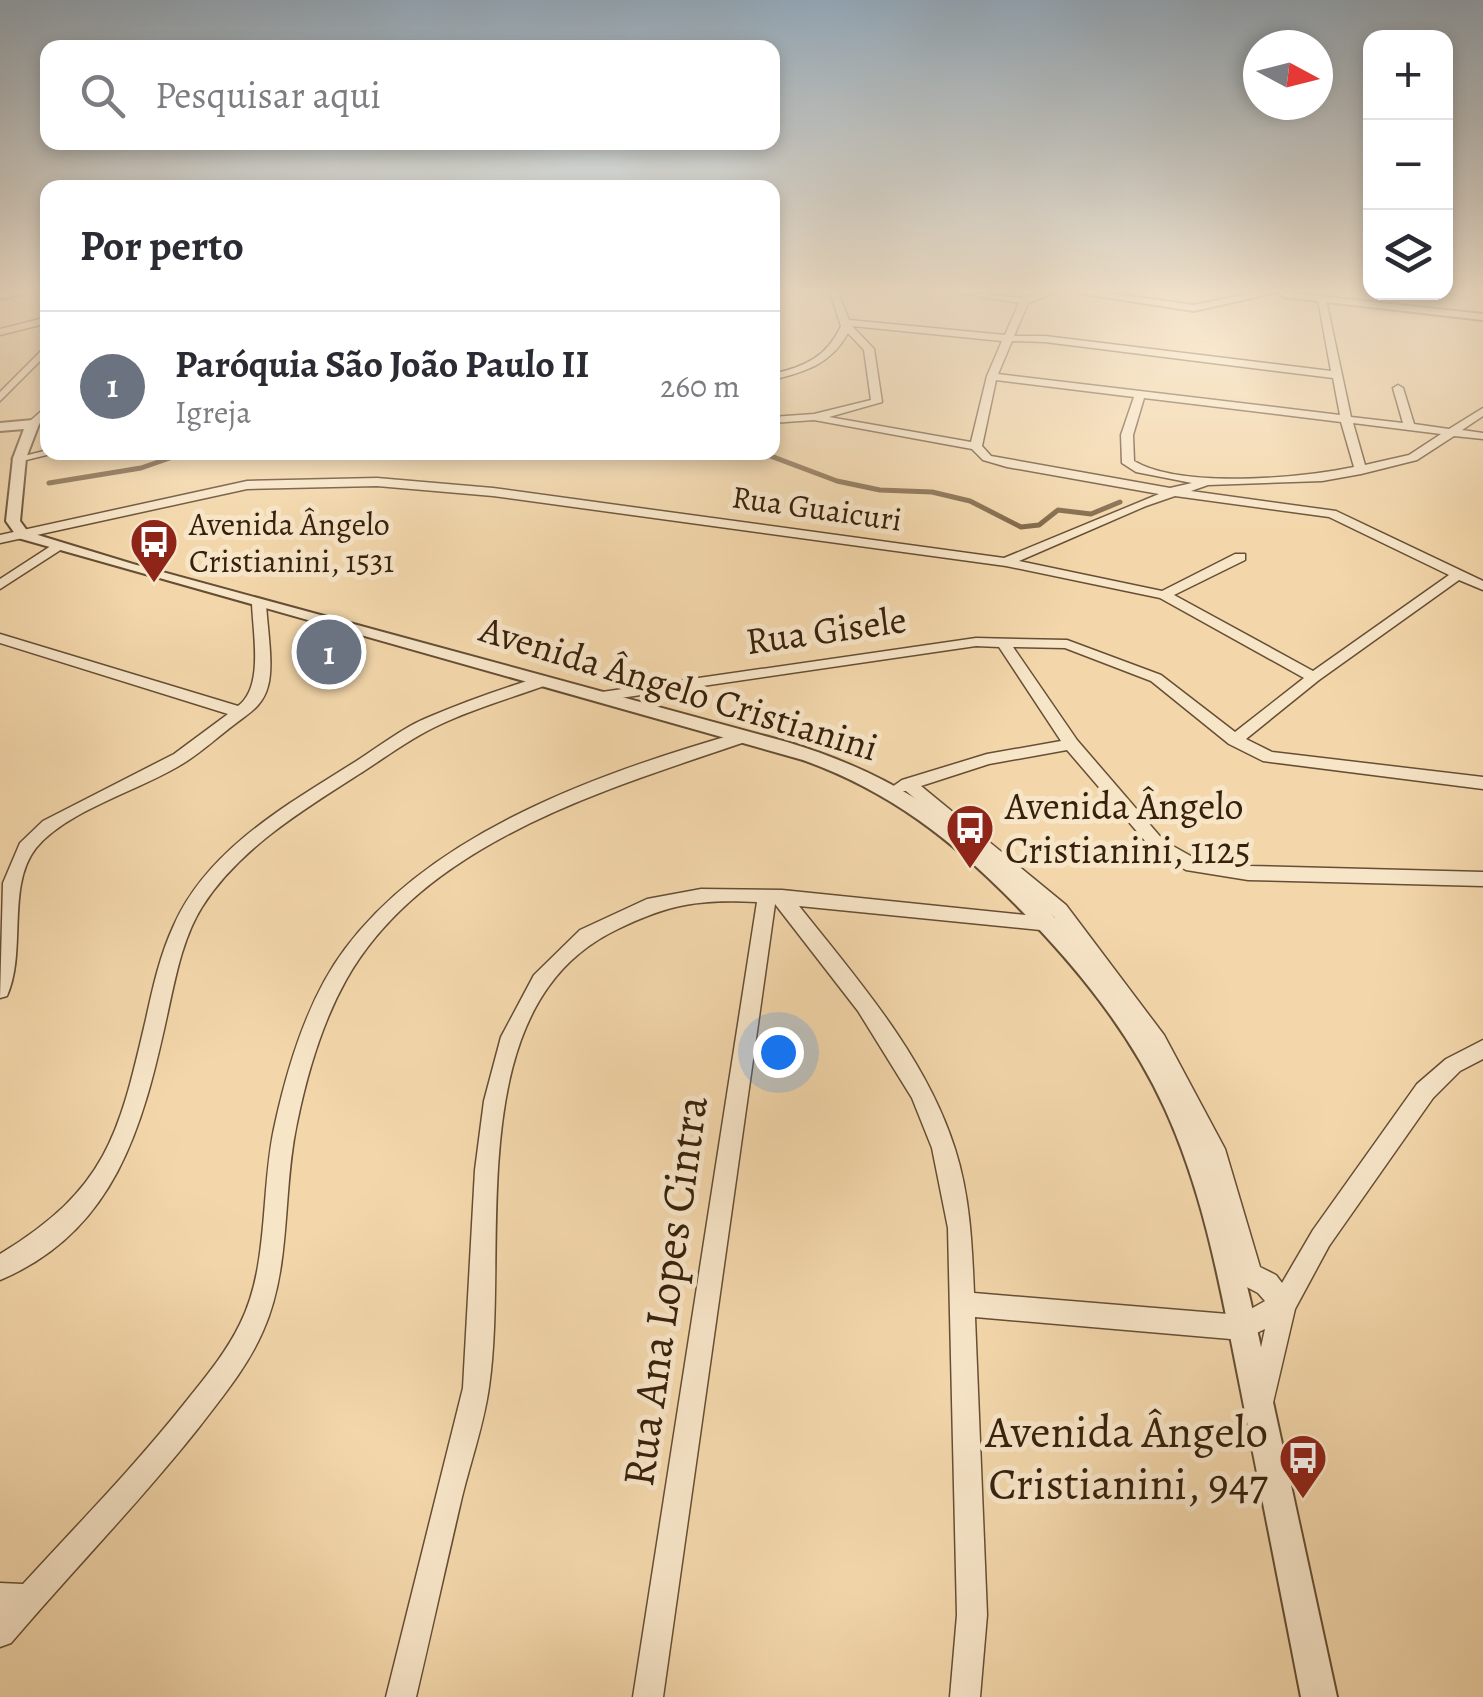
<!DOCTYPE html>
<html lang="pt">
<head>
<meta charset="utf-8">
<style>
  :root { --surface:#fff; --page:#f7f7f7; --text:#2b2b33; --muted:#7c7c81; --line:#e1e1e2; --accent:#0f766e }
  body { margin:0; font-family:Alegreya,serif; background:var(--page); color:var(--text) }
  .controls { position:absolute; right:30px; top:30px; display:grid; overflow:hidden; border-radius:20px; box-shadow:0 5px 15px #0003 }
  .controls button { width:90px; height:90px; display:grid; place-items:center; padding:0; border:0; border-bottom:2px solid var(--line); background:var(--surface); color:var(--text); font:50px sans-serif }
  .compass { position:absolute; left:1243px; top:30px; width:90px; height:90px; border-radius:50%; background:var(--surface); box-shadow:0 5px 15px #0003; rotate:97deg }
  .you { position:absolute; left:778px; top:1052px; width:35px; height:35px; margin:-25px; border:8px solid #fff; border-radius:50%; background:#1a73e8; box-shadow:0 0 0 15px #1a73e833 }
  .badge { display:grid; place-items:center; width:65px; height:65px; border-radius:50%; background:var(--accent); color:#fff; font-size:32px; font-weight:700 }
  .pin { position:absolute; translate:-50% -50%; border:5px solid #fff; box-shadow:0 2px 10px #0006 }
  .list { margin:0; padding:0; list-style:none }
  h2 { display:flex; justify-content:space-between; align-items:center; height:130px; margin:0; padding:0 40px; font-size:42px }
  h2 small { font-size:32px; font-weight:400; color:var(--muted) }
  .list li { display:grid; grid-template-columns:65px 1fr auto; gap:30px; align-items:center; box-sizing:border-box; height:150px; padding:0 40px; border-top:2px solid var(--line) }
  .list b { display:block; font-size:38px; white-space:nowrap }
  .list p { margin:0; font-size:32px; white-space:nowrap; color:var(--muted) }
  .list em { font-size:32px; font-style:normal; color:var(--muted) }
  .icon { flex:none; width:55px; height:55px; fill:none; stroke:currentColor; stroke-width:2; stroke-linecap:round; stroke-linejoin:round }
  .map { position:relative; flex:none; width:1483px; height:1697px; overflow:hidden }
  .search { position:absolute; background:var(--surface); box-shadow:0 5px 15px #0003; left:40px; top:40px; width:740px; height:110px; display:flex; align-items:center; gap:25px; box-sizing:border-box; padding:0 35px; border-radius:20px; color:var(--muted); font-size:38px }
  .panel { position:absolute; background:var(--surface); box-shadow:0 5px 15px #0003; left:40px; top:180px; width:740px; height:280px; border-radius:20px }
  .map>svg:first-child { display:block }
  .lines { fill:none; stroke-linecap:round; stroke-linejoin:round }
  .stream-far1 { stroke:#81694b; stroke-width:4 }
  .stream { stroke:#81694b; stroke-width:5 }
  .building { fill:#99805f; stroke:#37210c; stroke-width:2.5 }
  .minor-casing { stroke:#664e34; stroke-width:3 }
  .tertiary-casing { stroke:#664e34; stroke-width:4 }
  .minor { fill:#f7e5c8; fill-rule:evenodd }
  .tertiary { fill:#f7e5c8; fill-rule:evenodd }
  .labels { text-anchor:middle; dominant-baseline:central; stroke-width:10; stroke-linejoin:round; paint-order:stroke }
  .far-street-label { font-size:32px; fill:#37210c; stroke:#f7e5c8 }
  .far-poi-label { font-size:32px; fill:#37210c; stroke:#f7e5c8; text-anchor:start }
  .street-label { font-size:38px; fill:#37210c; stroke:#f7e5c8 }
  .poi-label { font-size:38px; fill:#37210c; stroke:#f7e5c8; text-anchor:start }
  .near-street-label { font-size:45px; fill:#37210c; stroke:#f7e5c8 }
  .near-poi-label { font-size:45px; fill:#37210c; stroke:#f7e5c8; text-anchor:end }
</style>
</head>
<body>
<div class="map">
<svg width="1483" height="1697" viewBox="0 0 1483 1697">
  <rect width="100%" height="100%" fill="#f3d7ab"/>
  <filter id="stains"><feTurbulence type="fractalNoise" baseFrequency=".002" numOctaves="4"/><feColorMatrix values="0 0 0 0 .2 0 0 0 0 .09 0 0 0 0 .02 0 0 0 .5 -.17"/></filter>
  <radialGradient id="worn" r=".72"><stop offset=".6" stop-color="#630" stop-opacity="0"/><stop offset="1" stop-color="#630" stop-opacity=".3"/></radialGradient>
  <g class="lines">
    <path class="stream-far1" d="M760 452 764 454
      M182 454 187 452"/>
    <path class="stream" d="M760 452 837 481 880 490 932 492 970 501 1021 527 1039 525 1058 510 1091 514 1120 502
      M49 483 141 468 187 452"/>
  </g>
  <path class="building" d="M333 637 353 643 326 667 304 660Z"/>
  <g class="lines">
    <g class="minor-casing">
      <path id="minor" d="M830 292H838L849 320 1005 335 1019 303 955 292 1024 298 1044 292H1057L1028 303 1014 336H1045L1331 371 1318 300 1322 297 1326 300 1351 417 1403 423 1393 388 1398 385 1403 388 1414 424 1449 429 1483 408V416L1462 430 1483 433V439L1454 436 1417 460 1361 474 1322 481 1208 485 1191 491 1336 511 1483 581V590L1459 580 1319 680 1246 739 1272 752 1483 777V789L1263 761 1229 744 1151 681 1065 648 1013 647 1077 740 1164 841 1196 859 1248 866 1483 872V886L1248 880 1186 870 1152 849 1067 750 989 764 921 786 1066 905 1164 1035 1225 1149 1260 1267 1276 1275 1282 1283 1313 1230 1417 1084 1446 1059 1483 1040V1059L1460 1071 1433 1098 1329 1246 1295 1309 1272 1407 1263 1411 1254 1407 1250 1398 1265 1329 1242 1340 975 1317 987 1615 980 1697H950L957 1615 948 1228 932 1148 912 1098 858 1011 775 904 663 1697H633L757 902C700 899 669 904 618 929 457 1005 510 1244 489 1387 484 1424 471 1460 462 1497 446 1564 432 1630 416 1697H386L463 1388 475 1170 484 1101 501 1037 534 975 580 930 647 899 701 889 782 890 1055 918 906 791H894L892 787 902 780 987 754 1061 741 999 647 976 646 600 701 595 699 592 696 595 693 976 638 1067 640 1161 675 1235 732 1304 678 1160 598 1006 566 493 496 377 486 247 489 0 543V535L247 481 377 478 493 488 1004 558 1159 494 1007 467 983 460 972 449 814 420 772 423V417L814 414 871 400 864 350 848 333C831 364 805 372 772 380V374C804 367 827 357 841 326ZM852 326 1002 341 987 376 971 442 829 417 882 402 874 349ZM1012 341 1045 342 1333 378 1340 415 998 374ZM996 380 1134 397 1121 435 1122 463 1136 472 1192 483 1170 488 991 456 982 446ZM1144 398 1341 422 1354 467C1301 478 1181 489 1134 461L1133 435ZM1353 423 1441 434 1409 455 1365 465ZM1175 496 1329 517 1449 575 1313 671 1174 595 1245 560V554H1235L1162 591 1019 561 1146 506ZM799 906 1050 931 1057 929 1059 924 1150 1047 1204 1151 1241 1284 1258 1293 1265 1301 1240 1315 974 1293C972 1244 970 1196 955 1149 926 1057 858 980 799 906Z
        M48 317V323L0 335V329Z
        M48 344V353L0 401V392Z
        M48 405V415L37 426H29V422Z
        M48 450V452H59L18 462 12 459Z
        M57 542 62 543V549L0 589V579Z
        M259 599 266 603C267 626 274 665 268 686 263 706 249 713 235 724 219 736 204 750 187 761 143 790 68 809 36 848 6 886 27 952 7 996L0 998 3 883 20 843 43 821 174 754 228 714 0 643V634L238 706C264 687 253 634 252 603Z
        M544 676 549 678V684C512 698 471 709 435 727 410 739 387 756 364 771 306 808 239 848 202 907 182 939 175 980 167 1016 143 1126 115 1232 0 1280V1254C107 1189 119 1135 146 1019 153 987 160 955 174 925 208 848 290 803 358 760 381 745 404 727 429 717 466 701 506 687 544 676Z
        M742 732 748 733 750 737 748 741C608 789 424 841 346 980 322 1023 307 1074 297 1123 282 1191 292 1266 263 1331 248 1366 223 1396 200 1426 141 1501 73 1570 11 1643L0 1647V1583L23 1584C77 1525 134 1467 184 1404 204 1379 226 1353 240 1324 270 1264 260 1188 275 1124 288 1065 308 998 345 949 433 831 604 771 742 732Z"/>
    </g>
    <g class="tertiary-casing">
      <path id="tertiary" d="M25 292 24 294 0 299V293Z
        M1071 292H1098L1194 305 1259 292 1274 293 1194 311Z
        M1279 292 1483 314V320L1283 297Z
        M33 420 39 424 26 458 20 521 28 532 133 564 787 742C892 774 950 815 1028 891 1077 939 1123 990 1158 1049 1221 1155 1245 1274 1271 1393 1293 1494 1315 1596 1337 1697H1301C1281 1593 1260 1489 1240 1386 1221 1291 1205 1197 1165 1109 1129 1030 1074 964 1014 903 950 838 889 791 803 760L18 538 6 521 13 458 24 429 0 431V423Z"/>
    </g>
    <use href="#minor" class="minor"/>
    <use href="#tertiary" class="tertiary"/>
  </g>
  <linearGradient id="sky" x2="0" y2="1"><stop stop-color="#93a9ba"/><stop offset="0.55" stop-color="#faedd9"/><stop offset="1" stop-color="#faedd9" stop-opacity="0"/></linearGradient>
  <rect width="1483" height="529" fill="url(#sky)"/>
  <defs>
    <g id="bus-pin" transform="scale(2.5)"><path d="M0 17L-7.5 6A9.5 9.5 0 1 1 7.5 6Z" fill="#8f2418" stroke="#f7e5c8"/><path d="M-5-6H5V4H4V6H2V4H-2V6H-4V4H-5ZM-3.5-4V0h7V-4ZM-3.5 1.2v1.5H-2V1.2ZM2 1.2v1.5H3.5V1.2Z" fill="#fff"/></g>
  </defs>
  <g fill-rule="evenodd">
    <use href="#bus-pin" x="154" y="542"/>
    <use href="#bus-pin" x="970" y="828"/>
    <use href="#bus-pin" x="1303" y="1458"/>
  </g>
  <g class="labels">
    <g class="far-street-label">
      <text transform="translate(817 508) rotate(8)">Rua Guaicuri</text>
    </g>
    <g class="far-poi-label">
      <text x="189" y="524">Avenida Ângelo<tspan x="189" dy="37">Cristianini, 1531</tspan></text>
    </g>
    <g class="street-label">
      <text transform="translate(826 630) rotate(-8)">Rua Gisele</text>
      <text transform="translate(679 688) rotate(17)">Avenida Ângelo Cristianini</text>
    </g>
    <g class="poi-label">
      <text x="1005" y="806">Avenida Ângelo<tspan x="1005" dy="44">Cristianini, 1125</tspan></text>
    </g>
    <g class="near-street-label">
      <text transform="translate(665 1291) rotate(-82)">Rua Ana Lopes Cintra</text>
    </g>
    <g class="near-poi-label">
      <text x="1268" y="1432">Avenida Ângelo<tspan x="1268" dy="52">Cristianini, 947</tspan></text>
    </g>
  </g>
  <rect width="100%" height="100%" filter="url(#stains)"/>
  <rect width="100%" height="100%" fill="url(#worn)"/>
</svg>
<div class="controls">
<button>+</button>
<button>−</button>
<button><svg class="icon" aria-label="layers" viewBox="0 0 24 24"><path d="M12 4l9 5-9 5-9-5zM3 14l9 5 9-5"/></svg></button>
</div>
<svg class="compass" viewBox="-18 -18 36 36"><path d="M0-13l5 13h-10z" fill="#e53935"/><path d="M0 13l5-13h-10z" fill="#7c7c81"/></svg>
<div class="you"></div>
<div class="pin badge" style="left:329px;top:652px;background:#6b7280">1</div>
<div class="search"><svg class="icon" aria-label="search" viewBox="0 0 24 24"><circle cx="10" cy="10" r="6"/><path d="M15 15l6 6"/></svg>Pesquisar aqui</div>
<section class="panel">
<h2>Por perto<small></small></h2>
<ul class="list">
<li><span class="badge" style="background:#6b7280">1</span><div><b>Paróquia São João Paulo II</b><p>Igreja</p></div><em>260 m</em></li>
</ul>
</section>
</div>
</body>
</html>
